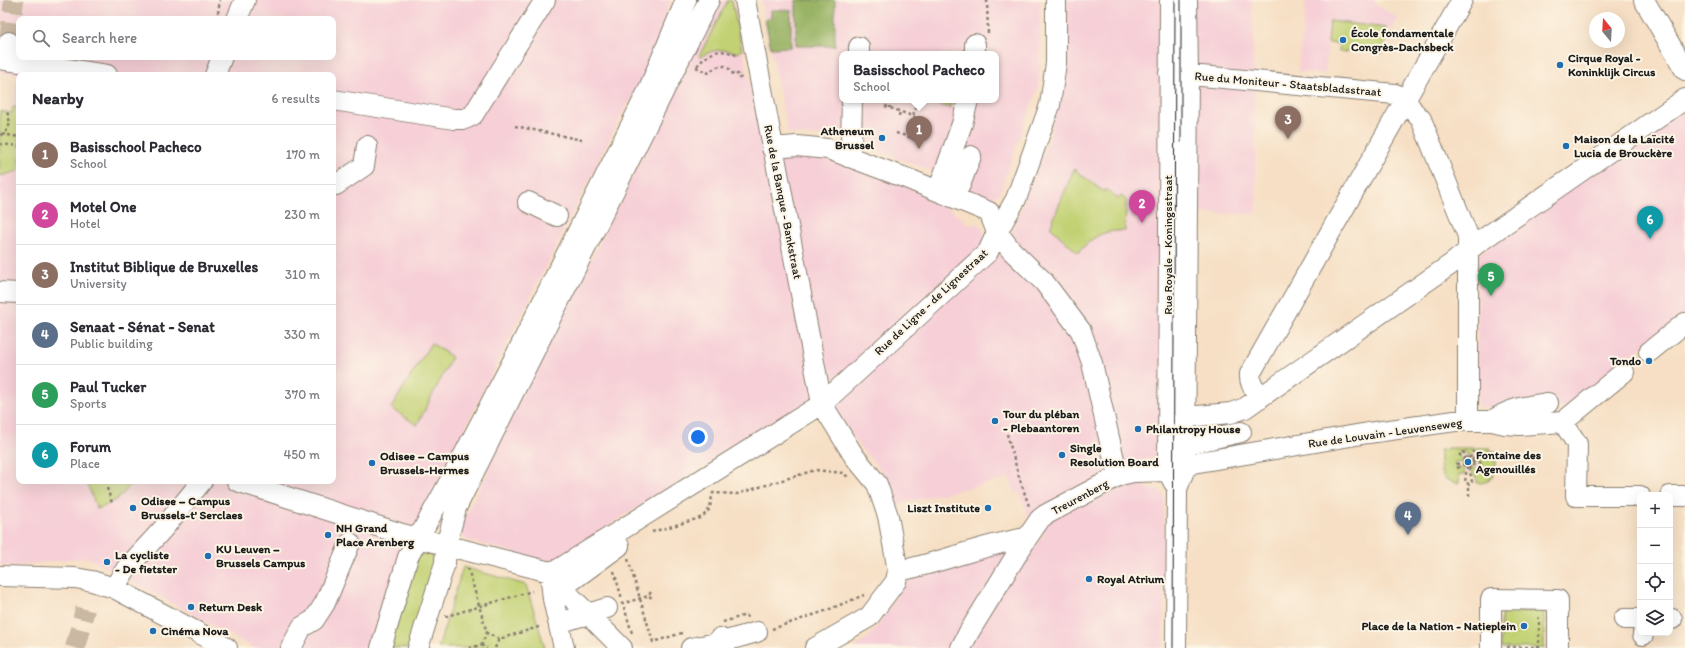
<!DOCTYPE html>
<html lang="en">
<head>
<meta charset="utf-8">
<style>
  :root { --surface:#fff; --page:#f2f2f3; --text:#2b2b33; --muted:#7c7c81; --line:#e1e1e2; --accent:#1f6fb2 }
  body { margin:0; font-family:Itim,sans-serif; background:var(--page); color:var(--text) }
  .controls { position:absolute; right:12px; bottom:12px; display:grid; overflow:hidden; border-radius:8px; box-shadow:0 4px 16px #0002 }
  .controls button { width:36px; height:36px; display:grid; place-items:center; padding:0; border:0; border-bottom:1px solid var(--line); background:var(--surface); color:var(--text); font:20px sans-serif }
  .compass { position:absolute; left:1589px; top:12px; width:36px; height:36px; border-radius:50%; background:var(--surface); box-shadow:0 4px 16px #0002; rotate:342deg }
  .you { position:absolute; left:698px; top:437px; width:14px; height:14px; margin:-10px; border:3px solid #fff; border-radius:50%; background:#1a73e8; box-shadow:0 0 0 6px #1a73e833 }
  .badge { display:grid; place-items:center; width:26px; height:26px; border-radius:50%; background:var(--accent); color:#fff; font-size:13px; font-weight:700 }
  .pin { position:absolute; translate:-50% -33px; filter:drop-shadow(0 1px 2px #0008) }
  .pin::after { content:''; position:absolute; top:21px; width:14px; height:12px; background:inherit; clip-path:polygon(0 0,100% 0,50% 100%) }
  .popup { position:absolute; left:839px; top:51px; width:160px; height:52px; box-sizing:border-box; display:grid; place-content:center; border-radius:8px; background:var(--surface); filter:drop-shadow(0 1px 3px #0005); font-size:13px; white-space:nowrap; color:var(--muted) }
  .popup b { font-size:15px; color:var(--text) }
  .popup::after { content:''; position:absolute; left:50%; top:100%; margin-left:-8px; border:8px solid transparent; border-top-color:var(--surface) }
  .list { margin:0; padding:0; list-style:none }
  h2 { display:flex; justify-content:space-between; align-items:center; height:52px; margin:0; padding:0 16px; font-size:17px }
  h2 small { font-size:13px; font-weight:400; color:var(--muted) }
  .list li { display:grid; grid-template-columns:26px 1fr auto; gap:12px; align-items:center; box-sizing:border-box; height:60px; padding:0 16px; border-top:1px solid var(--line) }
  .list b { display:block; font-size:15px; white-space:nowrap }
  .list p { margin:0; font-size:13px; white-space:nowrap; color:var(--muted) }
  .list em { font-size:13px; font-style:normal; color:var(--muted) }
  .icon { flex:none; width:22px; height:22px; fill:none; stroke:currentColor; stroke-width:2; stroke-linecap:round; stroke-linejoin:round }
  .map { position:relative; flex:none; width:1685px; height:648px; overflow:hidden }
  .search { position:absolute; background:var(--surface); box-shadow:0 4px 16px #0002; left:16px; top:16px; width:320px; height:44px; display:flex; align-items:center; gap:10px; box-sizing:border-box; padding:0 14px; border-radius:8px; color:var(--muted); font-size:15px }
  .panel { position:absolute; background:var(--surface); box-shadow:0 4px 16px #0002; left:16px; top:72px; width:320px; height:412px; border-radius:8px }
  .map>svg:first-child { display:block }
  .built { fill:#f6cfd7; fill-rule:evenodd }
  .green { fill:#c2d173; stroke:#6f7648 }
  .forest { fill:#99b365; stroke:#5a6840 }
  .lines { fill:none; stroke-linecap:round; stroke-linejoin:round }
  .minor-tunnel { stroke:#cab8a2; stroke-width:20; stroke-dasharray:20 10; stroke-linecap:butt }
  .minor-casing { stroke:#897e70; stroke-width:22 }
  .path { stroke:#897e70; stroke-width:2.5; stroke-dasharray:3 3; stroke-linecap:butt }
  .minor { stroke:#fff; stroke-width:20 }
  .tram { stroke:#1c1c1c; stroke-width:1 }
  .poi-dot { fill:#1f6fb2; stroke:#fcf5e5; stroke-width:1.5 }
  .labels { text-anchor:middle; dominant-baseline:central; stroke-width:4; stroke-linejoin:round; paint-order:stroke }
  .poi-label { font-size:12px; font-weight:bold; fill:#1c1c1c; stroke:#fcf5e5; text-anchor:start }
  .street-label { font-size:12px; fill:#1c1c1c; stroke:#fcf5e5 }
</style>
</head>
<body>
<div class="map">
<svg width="1685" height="648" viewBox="0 0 1685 648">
  <rect width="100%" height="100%" fill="#fcf5e5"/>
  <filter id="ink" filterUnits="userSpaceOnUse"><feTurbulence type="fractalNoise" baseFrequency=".025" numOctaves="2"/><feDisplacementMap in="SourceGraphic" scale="8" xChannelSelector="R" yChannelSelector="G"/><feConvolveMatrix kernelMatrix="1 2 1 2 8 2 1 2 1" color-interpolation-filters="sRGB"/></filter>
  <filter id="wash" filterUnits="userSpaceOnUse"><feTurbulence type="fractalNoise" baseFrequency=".012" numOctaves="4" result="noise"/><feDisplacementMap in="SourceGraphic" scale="16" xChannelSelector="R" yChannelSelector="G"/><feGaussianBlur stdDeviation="0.9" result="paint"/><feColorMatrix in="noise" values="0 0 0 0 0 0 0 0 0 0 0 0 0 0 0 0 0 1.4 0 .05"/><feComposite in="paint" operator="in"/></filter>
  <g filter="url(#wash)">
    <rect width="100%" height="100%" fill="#f6dfc4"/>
    <path class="built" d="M0 0H671L659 32 663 34 633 99 628 102 431 495 420 523 396 542 400 546 401 551 372 648H254L87 557 16 566H0V176L19 171V481H333V75H19V108L13 107 18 75 0 72ZM19 19H333V57H19Z
      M716 0H733L767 171 785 157 800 153V157L836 161 914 188 943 205 972 226 975 223 983 229 986 237 997 254 1004 256 1010 236 1049 139 1062 86 1067 60 1066 0H1252L1257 214 1162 213 1160 458 1145 459V489L1160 490 1164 496 1163 648H854L867 639 874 631 902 587 912 576 1006 547 1008 556 1023 566 1044 533 1030 521 1019 492 1015 493 1010 478 894 505 884 474 856 442 835 407 837 377 831 379 825 377 812 399 556 558 547 561 469 541 463 537 460 530 462 518 465 517 489 470 486 468 689 65 685 62Z
      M762 0H1040V77L1038 87 999 194 995 196 991 197 961 186 955 179 835 136 794 135 788 132 765 23ZM842 54H996V100H842Z
      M1306 0H1374V4L1398 18 1393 28 1395 29 1391 30 1390 28H1386L1384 48 1381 54V50L1373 49V52L1347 50 1346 52 1339 51V44L1328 43 1325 74 1298 72Z
      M1685 105V313L1564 407 1519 414 1515 404 1480 408 1478 406V255Z"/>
    <path class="green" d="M728 0 732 1 742 50 738 53C725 49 713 48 701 57L699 56Z
      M1330 21 1386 28 1384 48 1381 54V50L1373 49V52L1347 50 1346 52 1339 51V44L1328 43Z
      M933 100H952L949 108 932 102Z
      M13 107 19 108V171L0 176V111L12 113Z
      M1074 169 1104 192 1106 189 1118 199 1121 196 1126 200 1125 231C1103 230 1093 236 1078 253L1050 227Z
      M431 343 452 357 417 425 391 408Z
      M1447 448H1490V451H1496C1496 466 1497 484 1477 483V476L1473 475 1471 467 1479 470 1480 468 1478 465 1482 466V462L1473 461 1479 455 1477 452 1474 454 1475 451 1472 450 1468 457 1465 450 1462 451 1463 455 1460 452 1458 455 1463 461 1455 462V465L1459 466 1457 467 1458 470 1465 466 1464 475H1459V483C1437 481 1440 468 1440 450H1447Z
      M86 481H132C125 495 112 504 97 509Z
      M428 551 434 554 438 562 411 648H389L417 556 421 553Z
      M463 567 526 585 545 648H438Z
      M1516 606V612H1531V606L1544 611V648H1501V616L1504 609Z"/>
    <path class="forest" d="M796 0H835V46H796Z
      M771 10H791V47L771 48 765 19 771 18Z"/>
  </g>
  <g filter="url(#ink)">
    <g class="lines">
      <path class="minor-tunnel" d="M9 42 14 0
        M75 648 85 609"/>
      <g class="minor-casing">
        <path id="minor" d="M745 0 822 404 854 456 877 484 888 516 898 571 896 581 869 617 815 648
          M1170 0 1168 471 1174 483
          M1644 0 1685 70
          M237 19 245 0
          M975 44V54
          M859 54V47
          M0 59 107 75
          M6 60 9 42
          M1169 73 1395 94 1406 100 1413 111 1421 119 1468 236V421
          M215 75 222 57
          M333 100 454 119H465L473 115 545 0
          M772 148 797 146 828 149 911 180 989 212 997 232 1011 250 1044 282 1081 331 1092 363 1115 464 1120 475
          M848 157 851 144 852 100
          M336 185 364 166 367 146
          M938 191 962 124 968 100
          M953 197 960 185 971 156
          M528 202 557 216
          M0 292 19 293
          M1649 352 1685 323
          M1260 398C1255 390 1249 384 1250 374L1462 0
          M1186 417 1231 413 1245 408 1450 265 1479 242 1685 99
          M1492 421C1509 408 1528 406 1548 403
          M1563 422 1577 444 1576 496H1640
          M1197 442 1241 432
          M237 481 402 534 550 572 559 569 822 404 988 252 997 232 1016 199 1050 105 1056 63V0
          M1670 496H1685
          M898 571C942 563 983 544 1027 538
          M550 572 562 588 622 648
          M550 572 553 599 564 648
          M0 576 75 578 92 581 114 588 227 648
          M567 584 619 546
          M114 588 126 569 162 530 202 481
          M1624 619H1640
          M1670 619H1672
          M565 621 607 608
          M1643 633V635
          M720 638 722 642 757 632
          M291 648 302 627 314 620 325 603 350 543
          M381 648 408 557 457 468 518 351 647 93 686 0
          M418 648 445 563 446 546 456 508 709 0
          M691 648 722 642
          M961 648 969 632 1027 538 1040 519 1045 515 1120 475 1133 472 1168 471 1185 468 1193 463 1368 433 1455 421H1492L1505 424 1520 425 1563 422 1624 372
          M1176 648 1177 489 1185 468 1188 75 1187 0
          M1491 648V599L1558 600V648"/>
      </g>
      <path class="path" d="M987 0 988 34
        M217 19 220 0
        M697 66C710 51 720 47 738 56
        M696 67 708 73 716 67 725 66 732 71 733 75 738 74 739 78 743 77
        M890 100V108
        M885 106 915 117
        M913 115 919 100
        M899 116 900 111
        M515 126 582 140
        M896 133 916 139
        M2 134 19 137
        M0 135C11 130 11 122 7 112
        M0 144 19 146
        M1007 434 1019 477 1029 506
        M1463 451 1466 458
        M1459 454 1465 459
        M1463.5 462a4.5 4.5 0 1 1 9 0a4.5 4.5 0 1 1-9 0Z
        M1470 458 1473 451
        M1472 460 1478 454
        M1472 462 1482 463
        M1456 464 1464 463
        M1472 464 1479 469
        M1467 466 1465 482 1469 484 1472 482 1469 467
        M1457 468 1464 465
        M107 488 112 503
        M1469 496V484
        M652 532 700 518C713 509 709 506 713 493L737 494 815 470 843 473 848 477
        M628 559 653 642 682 633
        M468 568 487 633
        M614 571 622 599
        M651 592 648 596 653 598
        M621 604 648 596
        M624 607 632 633
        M445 616H447L532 591
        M723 622 746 615 748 618
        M772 629 825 611 864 595
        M481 645 487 648
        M1508 646V647H1539V619L1538 617
        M469 648 481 645 487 633 499 639 542 626
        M495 648 499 639"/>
      <use href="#minor" class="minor"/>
      <path class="tram" d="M1181 142V0
        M1173 648 1175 0"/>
    </g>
  </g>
  <g class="poi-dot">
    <circle cx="1343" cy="40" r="4"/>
    <circle cx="1560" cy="65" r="4"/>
    <circle cx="882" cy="138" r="4"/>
    <circle cx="1566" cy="146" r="4"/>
    <circle cx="1649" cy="361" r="4"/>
    <circle cx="995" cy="421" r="4"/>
    <circle cx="1138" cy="429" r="4"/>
    <circle cx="1062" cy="455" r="4"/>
    <circle cx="1468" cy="462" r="4"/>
    <circle cx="372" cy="463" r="4"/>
    <circle cx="133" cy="508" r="4"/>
    <circle cx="988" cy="508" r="4"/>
    <circle cx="328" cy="535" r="4"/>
    <circle cx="208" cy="556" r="4"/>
    <circle cx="107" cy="562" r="4"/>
    <circle cx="1089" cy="579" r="4"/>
    <circle cx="191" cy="607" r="4"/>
    <circle cx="1524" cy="626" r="4"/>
    <circle cx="153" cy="631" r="4"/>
  </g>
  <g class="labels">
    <g class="poi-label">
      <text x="1351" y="33">École fondamentale<tspan x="1351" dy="14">Congrès-Dachsbeck</tspan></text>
      <text x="1568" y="58">Cirque Royal -<tspan x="1568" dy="14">Koninklijk Circus</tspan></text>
      <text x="874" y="131" text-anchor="end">Atheneum<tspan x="874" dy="14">Brussel</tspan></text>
      <text x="1574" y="139">Maison de la Laïcité<tspan x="1574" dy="14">Lucia de Brouckère</tspan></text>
      <text x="1641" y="361" text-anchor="end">Tondo</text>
      <text x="1003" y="414">Tour du pléban<tspan x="1003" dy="14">- Plebaantoren</tspan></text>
      <text x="1146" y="429">Philantropy House</text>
      <text x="1070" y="448">Single<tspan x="1070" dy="14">Resolution Board</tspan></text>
      <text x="1476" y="455">Fontaine des<tspan x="1476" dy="14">Agenouillés</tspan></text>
      <text x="380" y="456">Odisee – Campus<tspan x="380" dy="14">Brussels-Hermes</tspan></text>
      <text x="141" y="501">Odisee – Campus<tspan x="141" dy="14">Brussels-t' Serclaes</tspan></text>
      <text x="980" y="508" text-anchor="end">Liszt Institute</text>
      <text x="336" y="528">NH Grand<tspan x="336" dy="14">Place Arenberg</tspan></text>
      <text x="216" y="549">KU Leuven –<tspan x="216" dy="14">Brussels Campus</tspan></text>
      <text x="115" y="555">La cycliste<tspan x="115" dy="14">- De fietster</tspan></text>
      <text x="1097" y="579">Royal Atrium</text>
      <text x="199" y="607">Return Desk</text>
      <text x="1516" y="626" text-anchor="end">Place de la Nation - Natieplein</text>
      <text x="161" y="631">Cinéma Nova</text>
    </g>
    <g class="street-label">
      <text transform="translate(1288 84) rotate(5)">Rue du Moniteur - Staatsbladsstraat</text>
      <text transform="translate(783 202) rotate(79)">Rue de la Banque - Bankstraat</text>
      <text transform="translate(1168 245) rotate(-90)">Rue Royale - Koningsstraat</text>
      <text transform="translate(931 302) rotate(-43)">Rue de Ligne - de Lignestraat</text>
      <text transform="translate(1385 433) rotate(-8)">Rue de Louvain - Leuvenseweg</text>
      <text transform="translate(1080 497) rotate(-28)">Treurenberg</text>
    </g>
  </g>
</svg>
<div class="controls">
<button>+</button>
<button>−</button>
<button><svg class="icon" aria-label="locate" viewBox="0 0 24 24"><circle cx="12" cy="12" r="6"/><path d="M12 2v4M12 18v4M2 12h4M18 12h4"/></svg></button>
<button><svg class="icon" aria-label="layers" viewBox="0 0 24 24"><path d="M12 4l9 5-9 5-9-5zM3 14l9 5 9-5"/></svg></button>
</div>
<svg class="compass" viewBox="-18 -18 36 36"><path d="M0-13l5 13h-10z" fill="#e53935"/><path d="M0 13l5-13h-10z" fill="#7c7c81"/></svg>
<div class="you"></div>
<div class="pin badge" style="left:919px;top:149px;background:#8d6e63">1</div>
<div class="popup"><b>Basisschool Pacheco</b>School</div>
<div class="pin badge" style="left:1142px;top:223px;background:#d1479c">2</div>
<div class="pin badge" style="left:1288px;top:139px;background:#8d6e63">3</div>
<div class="pin badge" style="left:1408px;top:535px;background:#5c6f8a">4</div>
<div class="pin badge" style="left:1491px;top:296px;background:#2e9e5b">5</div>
<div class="pin badge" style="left:1650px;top:239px;background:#0f9aa8">6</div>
<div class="search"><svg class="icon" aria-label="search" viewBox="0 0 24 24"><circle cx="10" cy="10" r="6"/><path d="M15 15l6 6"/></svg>Search here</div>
<section class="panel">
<h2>Nearby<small>6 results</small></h2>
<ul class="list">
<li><span class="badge" style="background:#8d6e63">1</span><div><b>Basisschool Pacheco</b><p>School</p></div><em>170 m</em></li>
<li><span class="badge" style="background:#d1479c">2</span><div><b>Motel One</b><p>Hotel</p></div><em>230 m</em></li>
<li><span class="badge" style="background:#8d6e63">3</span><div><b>Institut Biblique de Bruxelles</b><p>University</p></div><em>310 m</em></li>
<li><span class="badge" style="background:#5c6f8a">4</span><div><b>Senaat - Sénat - Senat</b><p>Public building</p></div><em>330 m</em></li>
<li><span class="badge" style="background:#2e9e5b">5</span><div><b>Paul Tucker</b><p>Sports</p></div><em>370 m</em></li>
<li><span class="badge" style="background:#0f9aa8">6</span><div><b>Forum</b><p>Place</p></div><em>450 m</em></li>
</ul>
</section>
</div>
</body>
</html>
